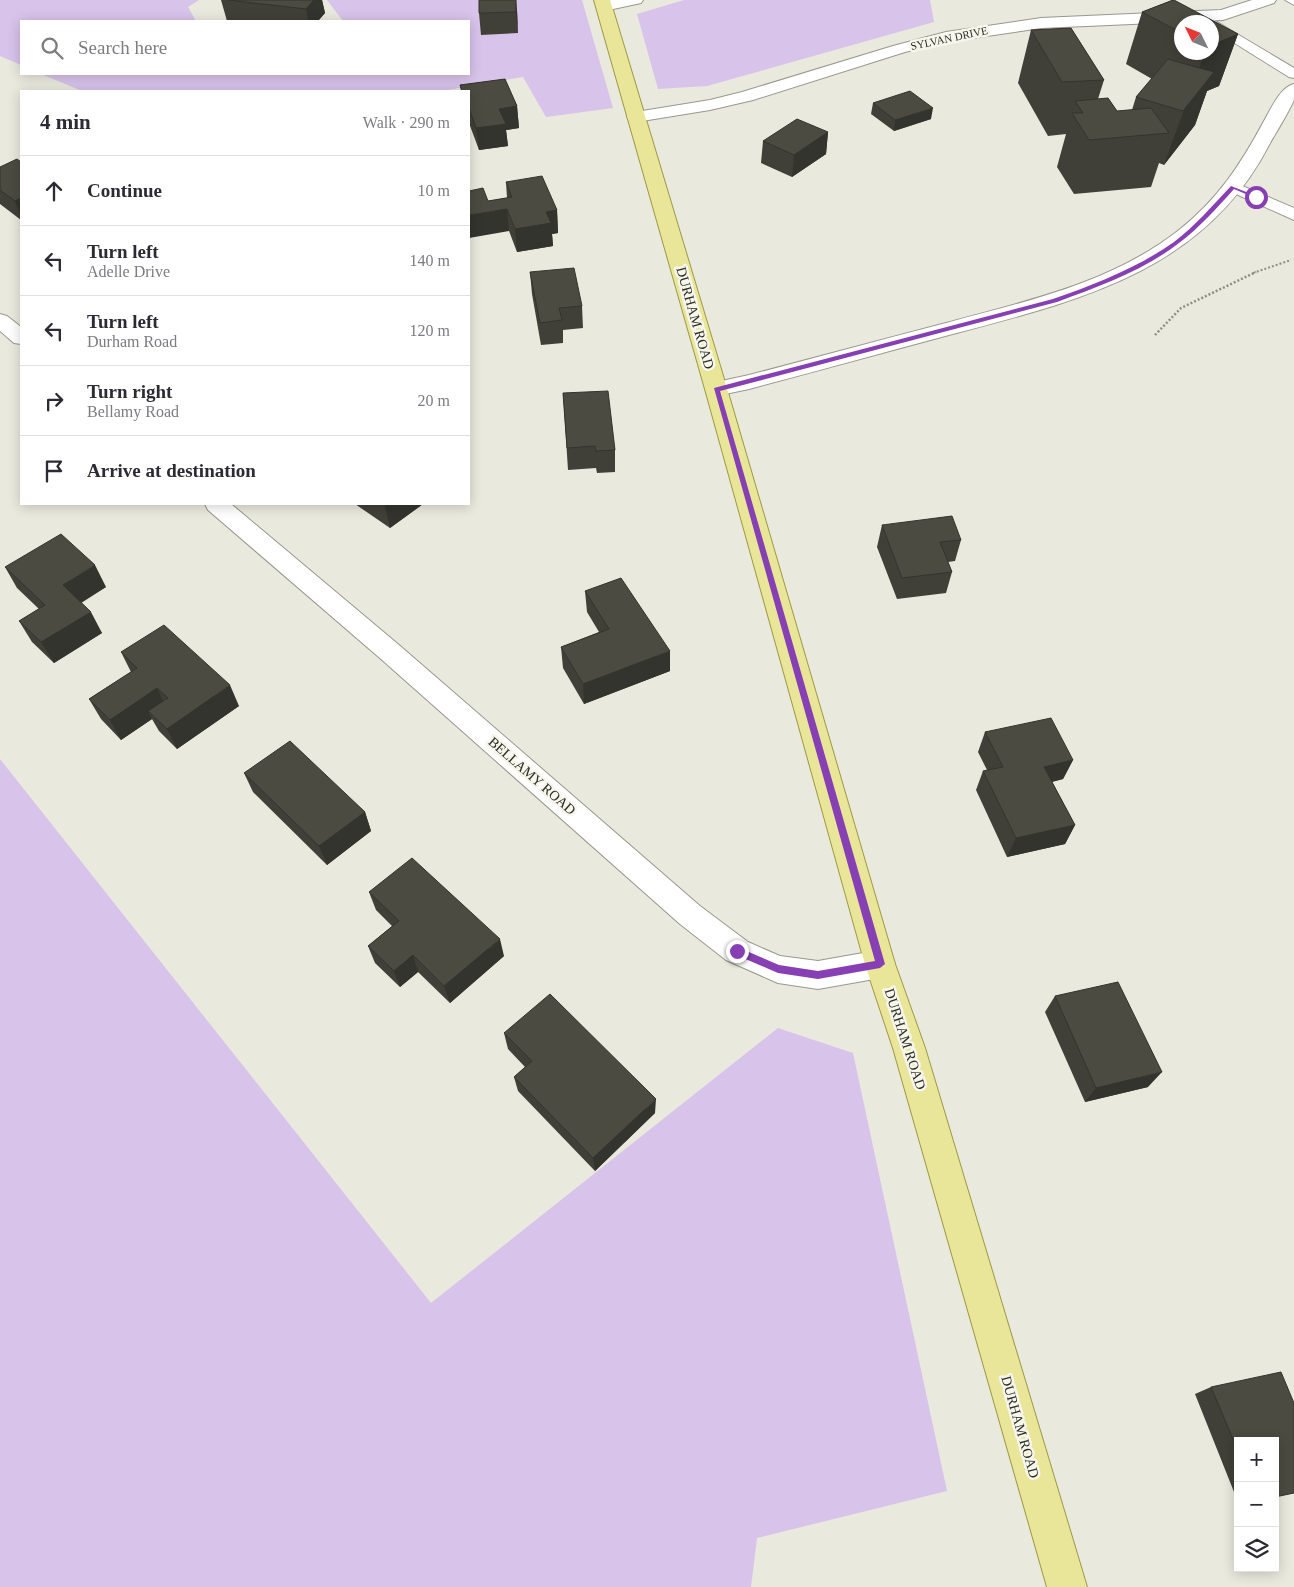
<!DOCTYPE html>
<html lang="en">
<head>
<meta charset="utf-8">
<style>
  :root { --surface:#fff; --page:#f2f2f3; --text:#2b2b33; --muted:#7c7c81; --line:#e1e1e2 }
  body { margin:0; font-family:Georgia,serif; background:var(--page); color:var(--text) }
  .controls { position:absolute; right:15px; bottom:15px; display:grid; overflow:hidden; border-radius:0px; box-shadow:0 2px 12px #0003 }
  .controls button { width:45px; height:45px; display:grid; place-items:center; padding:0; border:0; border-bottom:1px solid var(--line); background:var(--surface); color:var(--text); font:25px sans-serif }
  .compass { position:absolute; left:1174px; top:15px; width:45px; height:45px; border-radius:50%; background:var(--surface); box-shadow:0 2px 12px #0003; rotate:313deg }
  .stop { position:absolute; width:15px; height:15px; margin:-11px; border:4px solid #8740b3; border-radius:50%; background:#fff }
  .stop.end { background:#8740b3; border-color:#fff; box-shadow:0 1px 5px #0008 }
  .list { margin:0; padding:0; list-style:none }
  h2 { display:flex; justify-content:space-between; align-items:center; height:65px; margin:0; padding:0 20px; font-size:21px }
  h2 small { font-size:16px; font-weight:400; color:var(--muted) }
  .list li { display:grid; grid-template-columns:32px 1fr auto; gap:15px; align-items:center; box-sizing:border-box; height:70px; padding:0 20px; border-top:1px solid var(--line) }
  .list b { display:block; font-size:19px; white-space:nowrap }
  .list p { margin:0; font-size:16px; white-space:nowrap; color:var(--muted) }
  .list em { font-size:16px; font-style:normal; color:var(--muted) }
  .icon { flex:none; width:28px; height:28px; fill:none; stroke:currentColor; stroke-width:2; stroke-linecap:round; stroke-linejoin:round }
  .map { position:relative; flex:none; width:1294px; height:1587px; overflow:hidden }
  .search { position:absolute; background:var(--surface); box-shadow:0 2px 12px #0003; left:20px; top:20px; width:450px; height:55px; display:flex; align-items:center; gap:12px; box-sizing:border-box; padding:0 18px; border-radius:0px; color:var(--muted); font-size:19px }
  .panel { position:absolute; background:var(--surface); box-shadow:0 2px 12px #0003; left:20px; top:90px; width:450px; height:415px; border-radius:0px }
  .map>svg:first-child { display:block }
  .green { fill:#d8c3ea }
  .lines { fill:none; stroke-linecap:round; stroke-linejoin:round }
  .service-casing { stroke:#98988d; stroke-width:2 }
  .minor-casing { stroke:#98988d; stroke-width:2 }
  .tertiary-casing { stroke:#98988d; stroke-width:2 }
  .primary-casing { stroke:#9d9a45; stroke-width:2 }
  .path-far1 { stroke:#8e8e86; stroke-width:2; stroke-dasharray:2 2; stroke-linecap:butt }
  .path { stroke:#8e8e86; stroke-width:2.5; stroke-dasharray:2 2; stroke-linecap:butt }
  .service { fill:#fff; fill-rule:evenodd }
  .minor { fill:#fff; fill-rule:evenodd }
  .tertiary { fill:#fff; fill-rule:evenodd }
  .primary { fill:#e9e699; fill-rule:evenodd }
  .wall { fill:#404038; fill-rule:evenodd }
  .shaded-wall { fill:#34342e }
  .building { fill:#4b4b41; stroke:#34342e }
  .route { fill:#8740b3 }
  .labels { text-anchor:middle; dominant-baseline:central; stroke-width:5; stroke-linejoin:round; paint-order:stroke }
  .far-street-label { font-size:11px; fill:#2c2c28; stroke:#f6f6eb }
  .street-label { font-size:14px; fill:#2c2c28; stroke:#f6f6eb }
</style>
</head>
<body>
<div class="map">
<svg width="1294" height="1587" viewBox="0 0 1294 1587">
  <rect width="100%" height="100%" fill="#e9e9de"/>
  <path class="green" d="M0 0H199L188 7 196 21H21V65L0 56Z
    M327 0H582L613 108 546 117 523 77 442 91H82L41 74H469V21H343Z
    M684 0H930L934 22 707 86 658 89 637 14Z
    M0 759 431 1303 778 1028 853 1053 947 1491 757 1538 751 1587H0Z"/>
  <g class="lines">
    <g class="service-casing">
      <path id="service" d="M1285 0H1294V5Z
        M1212 19 1294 68V78L1289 77 1212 29V22H1205Z
        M1233 182 1294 208V220L1227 190 1225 187 1227 184Z"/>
    </g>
    <g class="minor-casing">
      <path id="minor" d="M611 0H643L641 3 604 11 598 9 596 6 598 3Z
        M1252 0H1276L1274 3 1223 20 1041 28 946 42 905 52 753 100 710 110 636 122 630 121 627 117 630 113 636 112 710 100 742 92 893 46 946 32 1041 18 1221 10Z
        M1294 84C1294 89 1294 94 1294 99 1292 107 1274 136 1269 145 1203 273 1076 301 949 335 883 353 816 371 749 389L716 396 708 394 705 389 708 384 749 375C815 358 880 340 946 323 1027 301 1112 283 1179 230 1218 199 1241 164 1264 121 1271 109 1280 87 1294 84Z"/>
    </g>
    <g class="tertiary-casing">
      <path id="tertiary" d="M0 314 7 316 21 327V344L14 343 0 331Z
        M205 504H231L399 645 700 906 748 942 780 956 818 961 880 950 891 954 895 964 891 974 880 978 818 989 778 983 726 960 680 924 381 659 208 510Z"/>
    </g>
    <g class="primary-casing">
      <path id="primary" d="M594 0H610L727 389 895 964 925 1048 1087 1587H1047L893 1048 865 964 705 389Z"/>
    </g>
    <path class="path-far1" d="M1253 273 1291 260"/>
    <path class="path" d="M1155 335 1181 308 1256 272"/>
    <use href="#service" class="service"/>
    <use href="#minor" class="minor"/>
    <use href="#tertiary" class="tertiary"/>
    <use href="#primary" class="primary"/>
  </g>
  <path class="wall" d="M221 0H322L325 13 318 21H227Z
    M1173 0 1238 34 1219 86 1207 91 1195 125 1164 165 1159 163 1151 187 1074 194 1057 167 1066 134 1048 136 1018 83 1031 30 1071 28 1104 80 1098 99 1108 98 1117 111 1132 110 1136 97 1152 79 1126 64 1142 12ZM1182 22H1212V52H1182Z
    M517 10 518 33 481 35 479 13Z
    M505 79 517 106 519 128 506 130 508 146 479 150 469 123V91H461L460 85Z
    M873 103 931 119 894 131 871 114Z
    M828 132 826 154 792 177 761 163 763 141Z
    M21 162V220L0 204V167Z
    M506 182 557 210 558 233 552 234 553 246 517 252 509 231 488 201 507 198Z
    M530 272 582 306 583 328 563 330V343L541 345 532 294Z
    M563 393 615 450V472L597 473 596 468 568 470Z
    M355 504H423L390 528Z
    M882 525 961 540 955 561 948 562 952 572 946 593 897 599 877 547Z
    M5 567 106 587 81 602 102 633 54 663 32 642 19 621 39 609 17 588Z
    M585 591 670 671 584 704 563 668 561 647 599 632 587 612Z
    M121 652 239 706 177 749 159 731 152 719 121 740 101 719 89 699 131 672Z
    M985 732 1073 760 1063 779 1052 782 1075 825 1065 844 1007 857 976 790 983 771 987 770 978 752Z
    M244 773 365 812 371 831 327 865 253 792Z
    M369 892 504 956 450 1003 418 972 400 987 375 963 368 946 392 926 376 910Z
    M1055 996 1148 1087 1085 1102 1045 1012Z
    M504 1033 655 1113 595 1171 518 1091 514 1077 525 1067 508 1049Z
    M1211 1387 1238 1441V1502L1195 1394Z"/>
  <path class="shaded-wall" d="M314 0H322L325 13 318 21H308L306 9Z
    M516 0 517 10 518 33 516 12Z
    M1238 34 1219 86 1207 91 1195 125 1164 165 1205 52H1212V45Z
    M517 106 519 128 506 130 508 146 479 150 476 128 499 109Z
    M933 108 931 119 894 131 895 120Z
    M828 132 826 154 792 177 794 155Z
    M21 198V216L15 201Z
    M507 209 509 231 469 238V215Z
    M557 210 558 233 552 234 553 246 517 252 515 229 546 212Z
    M388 504H423L390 528 385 506Z
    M95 565 106 587 75 607 63 585Z
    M91 612 102 633 54 663 41 642Z
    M670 651V671L584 704 583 684Z
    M230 685 239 706 177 749 167 729Z
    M157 688 167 709 148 711 152 719 121 740 110 720Z
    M1073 760 1063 779 1035 786 1044 767Z
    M365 812 371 831 327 865 319 846Z
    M1075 825 1065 844 1007 857 1016 838Z
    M500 939 504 956 450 1003 444 986Z
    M413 955 418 972 400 987 394 971Z
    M1162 1072 1148 1087 1085 1102 1096 1088Z
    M656 1099 655 1113 595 1171 593 1158Z"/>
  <path class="building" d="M228 0H314L306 9Z
    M479 0H516V12L479 13Z
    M1173 0H1174L1238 34 1212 45V22H1182V33L1142 12Z
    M1071 28 1104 80 1062 82 1031 30Z
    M1168 59 1214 72 1183 111 1136 97Z
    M505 79 517 106 499 109 506 124 476 128 469 108V91H462L460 85Z
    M910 91 933 108 895 120 873 103Z
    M1108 98 1117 111 1151 108 1169 133 1089 140 1072 113H1083L1075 101Z
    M797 119 828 132 794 155 763 141Z
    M17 159 21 162V198L15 201 0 190V167Z
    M542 176 557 210 546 212 551 223 515 229 507 209 469 215V191L483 188 488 201 512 197 506 182Z
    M574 268 582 306 559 308 562 320 540 323 530 272Z
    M608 391 615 450 596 451 595 446 567 448 563 393Z
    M952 516 961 540 940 542 952 572 902 578 882 525Z
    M61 534 95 565 63 585 91 612 41 642 19 621 45 605 5 567Z
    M621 578 670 651 583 684 561 647 609 629 585 591Z
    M164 625 230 685 167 729 148 711 168 698 157 688 110 720 89 699 137 668 121 652Z
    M1051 718 1073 760 1044 767 1075 825 1016 838 983 771 1003 767 985 732Z
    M290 741 365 812 319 846 244 773Z
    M412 858 500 939 444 986 413 955 394 971 368 946 399 921 369 892Z
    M1118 982 1162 1072 1096 1088 1055 996Z
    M550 994 656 1099 593 1158 514 1077 532 1061 504 1033Z
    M1281 1372 1294 1403V1493L1275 1497V1441H1238V1451L1211 1387Z"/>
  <path class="route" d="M1231 186 1259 197 1255 198 1234 189C1217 208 1199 228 1179 243 1143 271 1100 286 1057 302L720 391 885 964 880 968 818 979 778 973 734 954 732 951 737 947 779 965 818 971 875 961 714 388 1053 299C1096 284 1137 268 1174 242 1195 226 1213 205 1231 186Z"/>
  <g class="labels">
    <g class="far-street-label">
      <text transform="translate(949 38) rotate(-12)">SYLVAN DRIVE</text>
    </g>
    <g class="street-label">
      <text transform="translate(695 318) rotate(74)">DURHAM ROAD</text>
      <text transform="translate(532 776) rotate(41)">BELLAMY ROAD</text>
      <text transform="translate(905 1039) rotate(72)">DURHAM ROAD</text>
      <text transform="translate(1020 1427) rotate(74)">DURHAM ROAD</text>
    </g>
  </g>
</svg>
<div class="controls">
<button>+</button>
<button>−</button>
<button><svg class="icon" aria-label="layers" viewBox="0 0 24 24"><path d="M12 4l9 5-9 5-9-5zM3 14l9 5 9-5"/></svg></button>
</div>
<svg class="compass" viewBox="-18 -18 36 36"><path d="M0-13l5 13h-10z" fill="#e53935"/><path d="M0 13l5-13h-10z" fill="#7c7c81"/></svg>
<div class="stop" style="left:1256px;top:197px"></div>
<div class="stop end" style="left:737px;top:951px"></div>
<div class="search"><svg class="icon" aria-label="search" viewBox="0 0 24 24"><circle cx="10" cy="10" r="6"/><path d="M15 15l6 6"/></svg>Search here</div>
<section class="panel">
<h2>4 min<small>Walk · 290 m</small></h2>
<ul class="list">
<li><svg class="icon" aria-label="ahead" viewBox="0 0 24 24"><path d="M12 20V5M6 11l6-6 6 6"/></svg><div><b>Continue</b></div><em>10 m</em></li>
<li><svg class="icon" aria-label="left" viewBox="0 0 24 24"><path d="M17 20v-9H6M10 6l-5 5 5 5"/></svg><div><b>Turn left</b><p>Adelle Drive</p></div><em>140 m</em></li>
<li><svg class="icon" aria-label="left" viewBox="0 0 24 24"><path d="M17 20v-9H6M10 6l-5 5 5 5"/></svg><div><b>Turn left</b><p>Durham Road</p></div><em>120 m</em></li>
<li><svg class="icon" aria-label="right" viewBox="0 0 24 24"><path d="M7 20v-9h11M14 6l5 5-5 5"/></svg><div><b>Turn right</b><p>Bellamy Road</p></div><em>20 m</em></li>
<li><svg class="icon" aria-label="arrive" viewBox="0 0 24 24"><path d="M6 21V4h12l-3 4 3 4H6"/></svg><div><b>Arrive at destination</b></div></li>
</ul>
</section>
</div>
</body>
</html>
